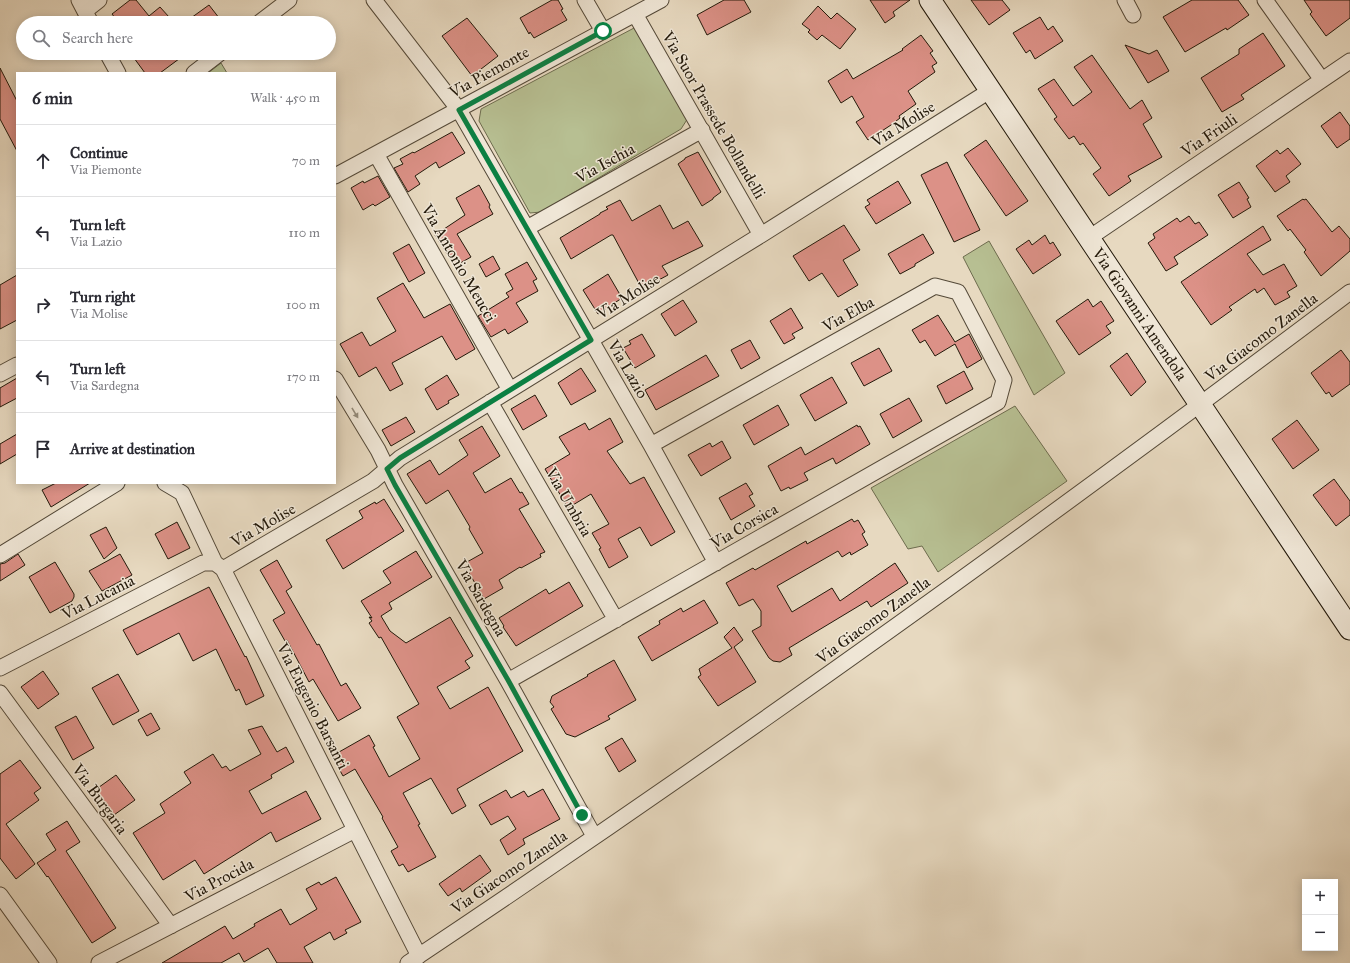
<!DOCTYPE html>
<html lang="en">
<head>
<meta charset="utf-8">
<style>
  :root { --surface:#fff; --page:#f7f7f7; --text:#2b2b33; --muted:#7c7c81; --line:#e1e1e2 }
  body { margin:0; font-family:"IM FELL Great Primer",serif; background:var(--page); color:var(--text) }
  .controls { position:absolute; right:12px; bottom:12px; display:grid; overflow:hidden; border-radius:0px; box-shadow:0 2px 10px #0003 }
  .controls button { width:36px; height:36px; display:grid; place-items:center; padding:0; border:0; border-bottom:1px solid var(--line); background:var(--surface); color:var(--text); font:20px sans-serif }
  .stop { position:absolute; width:12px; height:12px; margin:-9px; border:3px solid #0b8043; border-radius:50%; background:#fff }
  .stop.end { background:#0b8043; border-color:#fff; box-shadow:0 1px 4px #0008 }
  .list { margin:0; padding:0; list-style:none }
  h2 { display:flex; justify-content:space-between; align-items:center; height:52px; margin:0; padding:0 16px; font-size:17px }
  h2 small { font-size:13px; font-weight:400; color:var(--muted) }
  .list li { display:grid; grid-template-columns:26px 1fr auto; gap:12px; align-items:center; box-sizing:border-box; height:72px; padding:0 16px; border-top:1px solid var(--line) }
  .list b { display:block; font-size:15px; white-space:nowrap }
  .list p { margin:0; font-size:13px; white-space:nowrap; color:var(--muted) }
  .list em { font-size:13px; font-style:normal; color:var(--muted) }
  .icon { flex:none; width:22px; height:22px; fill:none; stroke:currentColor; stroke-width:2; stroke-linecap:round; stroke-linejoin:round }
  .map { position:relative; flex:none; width:1350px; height:963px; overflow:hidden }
  .search { position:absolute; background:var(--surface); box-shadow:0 2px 10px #0003; left:16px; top:16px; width:320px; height:44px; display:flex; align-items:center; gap:10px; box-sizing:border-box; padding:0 14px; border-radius:22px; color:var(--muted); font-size:15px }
  .panel { position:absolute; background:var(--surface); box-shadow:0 2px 10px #0003; left:16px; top:72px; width:320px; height:412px; border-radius:0px }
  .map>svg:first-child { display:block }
  .green { fill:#b7bf92; stroke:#6d6c4e }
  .building { fill:#dc9187; stroke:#23190a }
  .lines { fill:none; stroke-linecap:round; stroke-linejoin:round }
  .street-casing { stroke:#544938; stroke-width:17 }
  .secondary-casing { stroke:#23190a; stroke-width:23 }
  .street { stroke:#efe6d6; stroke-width:15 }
  .secondary { stroke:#efe6d6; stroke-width:21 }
  .oneway { fill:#938a7a }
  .route { stroke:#0b8043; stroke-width:5 }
  .labels { text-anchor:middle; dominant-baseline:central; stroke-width:3; stroke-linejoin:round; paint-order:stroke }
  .street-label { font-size:16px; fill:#23190a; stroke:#efe6d6 }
</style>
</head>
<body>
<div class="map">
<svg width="1350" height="963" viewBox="0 0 1350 963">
  <rect width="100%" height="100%" fill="#e7d9c0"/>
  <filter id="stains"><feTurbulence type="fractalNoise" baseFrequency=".005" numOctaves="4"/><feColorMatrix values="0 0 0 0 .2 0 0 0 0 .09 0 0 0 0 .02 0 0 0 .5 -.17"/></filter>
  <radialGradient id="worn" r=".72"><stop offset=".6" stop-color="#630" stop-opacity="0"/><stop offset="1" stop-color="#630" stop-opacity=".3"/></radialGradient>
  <path class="green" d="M634 28 638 32 688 118 681 129 541 212 530 213 479 121 481 109Z
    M221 63 227 73H208Z
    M989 241 1065 373 1034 395 963 257Z
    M1015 406 1067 481 938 572 922 546 908 549 871 488Z"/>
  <path class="building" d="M130 0H136L149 16 160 7 169 17 162 23H119L112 14Z
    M552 0H558L563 9 561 10 567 20 534 38 530 32 529 34 520 18Z
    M724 0H744L751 12 707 35 697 15Z
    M870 0H910L893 12 895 16 885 23Z
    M971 0H1002L1010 10 989 25Z
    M1192 0H1238L1249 15 1227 30 1226 28 1185 52 1163 17Z
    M1304 0H1350V18L1326 36 1310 14 1312 12Z
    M209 5 223 23H184Z
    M818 6 831 19 837 13 856 29 840 49 822 35 817 40 808 32 810 30 802 24Z
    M1040 17 1048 30 1053 26 1063 41 1035 59 1030 50 1026 53 1013 33Z
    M467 18 498 56 472 76 442 36Z
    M1263 33 1285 66 1241 95 1244 99 1222 112 1201 78 1239 54V49Z
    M921 35 933 51 930 53 937 63 932 66 935 72 908 91 916 104 899 116 900 118 891 125 868 140 856 122 864 117 852 96 841 103 828 81 847 69 853 79 903 50 902 49Z
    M1125 45 1149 54 1157 50 1169 71 1148 83Z
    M141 53H187L160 73H145L134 58Z
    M1092 55 1130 109 1142 100 1152 118 1143 124 1162 157 1128 176 1131 181 1109 196 1093 174 1101 168 1083 143 1080 145 1074 136 1069 139 1054 119 1057 117 1038 89 1054 79 1073 106 1092 92 1074 67Z
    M0 68 17 101V151L0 119Z
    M1340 112 1350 126V139L1337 148 1321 126Z
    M452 132 465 153 439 168 436 162 415 176 420 184 408 192 394 168 403 164 400 159 413 152 414 153Z
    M986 140 1028 201 1006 216 964 155Z
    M1288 148 1301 164 1286 176 1290 182 1275 192 1256 166 1277 150 1280 154Z
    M698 152 721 192 713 198V199L702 206 678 164 685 159V158Z
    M947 162 980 230 954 242 921 175Z
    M378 176 390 197 375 206 373 204 363 210 351 188 363 181 364 183Z
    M898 181 911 203 876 224 865 207 870 204 867 200Z
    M1239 182 1249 198 1247 199 1251 207 1233 218 1218 195Z
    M479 185 490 205 489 207 493 214 457 234 471 257 455 266 435 235 465 215 456 198Z
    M1303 199 1304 200 1306 199 1332 232 1339 226 1350 239V251L1321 276 1304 252 1306 250 1290 229 1288 231 1277 216Z
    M620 200 632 221 660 205 673 229 688 221 703 246 662 266 668 275 642 289 613 235H611L571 259 560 238 600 214V213L608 209 606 207Z
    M1189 216 1195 224 1199 222 1208 235 1174 257 1178 264 1166 271 1148 243 1155 238 1153 234 1177 218 1180 222Z
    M844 225 860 250 843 260 858 285 838 297 822 273 809 281 793 256Z
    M1263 226 1271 240 1247 254 1263 275 1284 264 1297 286 1287 292 1290 297 1275 305 1264 288 1257 293 1255 289 1229 307 1232 310 1211 325 1181 282Z
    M923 234 934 253 915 264V266L900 274 888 254Z
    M1045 235 1050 244 1053 242 1061 255 1033 274 1016 249 1029 240 1032 245Z
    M409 244 425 273 409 282 393 253Z
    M493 256 500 269 486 277 479 264Z
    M527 262 537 279 533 281 538 291 516 303 528 322 508 334 505 329 491 337 478 316 509 297 506 293 513 289 505 274Z
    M608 274 622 298 598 314 583 290Z
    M17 275V320L0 329V285Z
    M403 283 424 318 450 304 475 349 456 360 442 336 392 363 403 384 390 391 376 367 359 377 340 344 362 332 370 346 396 331 377 298Z
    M1088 299 1093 307 1101 301 1114 321 1106 326 1111 333 1079 355 1056 321Z
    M683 300 697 322 675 336 661 314Z
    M791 308 803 328 792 334 795 338 784 344 770 321Z
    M938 315 955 342 969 334 982 359 967 368 955 344 935 356 925 340 920 343 912 330Z
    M642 334 655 356 635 368 623 348 631 344 629 341Z
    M750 340 760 358 741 369 731 350Z
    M879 348 892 371 864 386 851 363Z
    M1341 350 1350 362V384L1332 397 1329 392 1326 394 1311 373Z
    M1127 353 1146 382 1131 396 1110 366Z
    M706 355 719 376 656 410 645 390Z
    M581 368 596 391 571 405 558 383Z
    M964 371 973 389 946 404 937 386Z
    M447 375 459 395 448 401 449 403 437 410 425 389Z
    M832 377 847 403 815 421 800 395Z
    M17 378V398L0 407V388Z
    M535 395 547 416 523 430 511 409Z
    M909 398 922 421 893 438 880 414Z
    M778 405 789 425 754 445 743 425Z
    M406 417 415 432 391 446 382 430Z
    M610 418 623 442 607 451 630 484 644 477 675 532 651 546 640 527 618 539 628 557 609 568 599 549 601 548 592 533 609 524 591 494 568 508 545 469 570 454 559 437 585 423 589 430Z
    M1297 420 1319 450 1293 469 1272 439Z
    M857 425 858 427 860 426 870 444 836 464 833 458 804 473 808 480 790 489 789 487 781 491 768 466 801 447 805 455Z
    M482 426 500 456 473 473 485 493 511 478 520 493 522 492 529 504 519 509 545 552 540 554 541 557 521 568 520 567 499 580 503 588 484 599 468 571 471 569 467 562 483 553 469 529 470 527 448 490 426 504 407 474 430 460 439 475 468 455 459 440Z
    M17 434V454L0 464V444Z
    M722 441 731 458 701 476 688 455 710 443 712 447Z
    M1334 479 1350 501V515L1336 526 1313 495Z
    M56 483H90L51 507 42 490Z
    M746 483 753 494 749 496 755 506 731 520 719 498Z
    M384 499 404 531 343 569 326 540 363 518 359 511 375 502 376 504Z
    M852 519 854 522 858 520 865 532 862 534 868 545 851 555 850 552 842 557 838 551 777 586 792 612 832 588 840 601 895 563 908 583 871 607 867 601 789 648 792 655 780 662 773 661 769 658 752 631 761 626V611L753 599 739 606 726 583 753 568 755 570 806 541 807 544Z
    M177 522 190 548 168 559 155 534Z
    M106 527 117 548 104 559 90 535Z
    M416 551 432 577 389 603 392 609 381 616 390 631 406 643 450 617 473 656 465 661 470 668 437 687 450 709 488 687 523 751 457 789 466 806 452 814 431 778 403 793 420 824 418 825 436 857 408 872 403 864 399 866 391 851 398 847 382 818 383 817 355 769 343 776 332 756 369 735 375 746 373 747 389 777 420 759 397 717 419 704 381 637 379 638 369 623 372 621 369 617 372 618 361 601 391 583 383 571Z
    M18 554 25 565 0 581V564L5 563Z
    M120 554 132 575 102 591 89 571Z
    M277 560 292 587 286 591 317 645 319 644 341 686 346 683 361 708 338 721 313 679 309 682 287 640 285 641 273 620 285 613 260 570Z
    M55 562 74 594V597L72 601 50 613 29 577Z
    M569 582 583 606 516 646 503 627 504 626 499 618 546 589 549 594Z
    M209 587 245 657 246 656 264 696 246 705 239 689 236 691 216 649 193 661 179 633 137 655 123 630Z
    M704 600 718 623 652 661 638 637 660 624 659 621 681 608 683 612Z
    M734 627 743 640 734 647 756 682 718 706 698 677 701 675 699 669 732 648 724 637Z
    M614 660 636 700 608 716 610 719 575 737 566 734 551 709 554 707 550 702 552 696 588 676 587 675Z
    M43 671 59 694 38 709 21 687Z
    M118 674 139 711 113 725 92 688Z
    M151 713 160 729 147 736 138 720Z
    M76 716 94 748 73 760 55 727Z
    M262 726 277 752 286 747 294 762 271 775 272 778 249 791 262 814 306 791 321 819 276 842 271 832 204 874 195 860 163 880 133 833 165 813 160 804 191 783 184 772 213 754 222 768 226 766 230 771 261 754 248 730Z
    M622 738 636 761 619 772 605 748Z
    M20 760 41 788 34 793 39 800 6 824 35 864 16 879 0 858V774Z
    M116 775 135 800 114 815 95 790Z
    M543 789 560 819 523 839 525 844 508 855 500 840 516 829 508 816 491 825 479 805 506 790 511 798 524 791 528 797Z
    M67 821 80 842 66 851 116 928 92 943 48 876 47 877 37 863 56 850 46 834Z
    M480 855 491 871 462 892 460 888 448 896 439 884Z
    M336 877 361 922 345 930 347 933 334 940 330 932 304 947 313 963H277L268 948 244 962 239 953 221 963H162L225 926 233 939 255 926 254 924 281 909 290 925 317 909 306 889 319 882 321 885Z"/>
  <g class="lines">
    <g class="street-casing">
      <path id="street" d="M79 0 91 23
        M374 0 459 110 651 445 716 563
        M585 0 603 31
        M1125 0 1133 15
        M1265 0 1322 80
        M85 11 99 0
        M635 14 761 235
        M259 23 289 0
        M107 53 118 73
        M194 73 220 53
        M376 154 510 390
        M335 176 661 0
        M527 228 702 130
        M1089 238 1350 61
        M0 374 17 365
        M335 379 378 450 395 485 508 681 594 836
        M490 402 616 620
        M165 483 182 493 215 563 223 569 419 956
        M0 555 117 483
        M223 569 373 481 400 458 761 235 991 90
        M0 668 203 563H215
        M508 681 998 402 1004 380 958 292 935 286 651 445
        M0 693 171 926
        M0 895 49 963
        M99 963 355 830
        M408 963C729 749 1043 524 1350 292"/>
    </g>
    <g class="secondary-casing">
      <path id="secondary" d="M930 0 1350 629"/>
    </g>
    <use href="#street" class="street"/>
    <use href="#secondary" class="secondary"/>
  </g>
  <defs><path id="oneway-solid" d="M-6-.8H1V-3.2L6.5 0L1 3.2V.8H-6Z"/></defs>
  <use class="oneway" href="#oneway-solid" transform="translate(355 413) rotate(59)"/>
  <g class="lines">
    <path class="route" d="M582 815 508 680 395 485 387 469 400 458 591 340 459 110 603 31"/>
  </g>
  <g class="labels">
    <g class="street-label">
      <text transform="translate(489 72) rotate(-29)">Via Piemonte</text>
      <text transform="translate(714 115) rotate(60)">Via Suor Prassede Bollandelli</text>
      <text transform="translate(903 124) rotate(-32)">Via Molise</text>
      <text transform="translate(1209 135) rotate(-34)">Via Friuli</text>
      <text transform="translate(605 163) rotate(-29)">Via Ischia</text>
      <text transform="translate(459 263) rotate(60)">Via Antonio Meucci</text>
      <text transform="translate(628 296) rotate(-32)">Via Molise</text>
      <text transform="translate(848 314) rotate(-29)">Via Elba</text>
      <text transform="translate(1140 314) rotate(56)">Via Giovanni Amendola</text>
      <text transform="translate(1261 337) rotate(-37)">Via Giacomo Zanella</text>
      <text transform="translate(628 369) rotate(60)">Via Lazio</text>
      <text transform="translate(569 502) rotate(60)">Via Umbria</text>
      <text transform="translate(263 525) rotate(-30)">Via Molise</text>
      <text transform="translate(744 526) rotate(-30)">Via Corsica</text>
      <text transform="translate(98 597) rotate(-27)">Via Lucania</text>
      <text transform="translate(481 598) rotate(60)">Via Sardegna</text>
      <text transform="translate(873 620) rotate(-36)">Via Giacomo Zanella</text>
      <text transform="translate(313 706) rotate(63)">Via Eugenio Barsanti</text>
      <text transform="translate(100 799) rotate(54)">Via Burgaria</text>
      <text transform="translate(509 872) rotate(-34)">Via Giacomo Zanella</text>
      <text transform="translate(219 880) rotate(-28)">Via Procida</text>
    </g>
  </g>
  <rect width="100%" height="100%" filter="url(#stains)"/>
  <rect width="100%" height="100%" fill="url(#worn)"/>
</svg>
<div class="controls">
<button>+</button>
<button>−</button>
</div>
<div class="stop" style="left:603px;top:31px"></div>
<div class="stop end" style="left:582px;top:815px"></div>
<div class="search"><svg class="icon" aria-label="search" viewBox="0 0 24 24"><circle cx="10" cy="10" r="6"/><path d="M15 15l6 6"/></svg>Search here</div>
<section class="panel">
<h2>6 min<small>Walk · 450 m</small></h2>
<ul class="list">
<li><svg class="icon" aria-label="ahead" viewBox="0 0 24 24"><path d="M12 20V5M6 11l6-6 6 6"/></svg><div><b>Continue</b><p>Via Piemonte</p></div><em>70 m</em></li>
<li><svg class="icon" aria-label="left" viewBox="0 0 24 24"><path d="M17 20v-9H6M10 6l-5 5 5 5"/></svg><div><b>Turn left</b><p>Via Lazio</p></div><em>110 m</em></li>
<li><svg class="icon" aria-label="right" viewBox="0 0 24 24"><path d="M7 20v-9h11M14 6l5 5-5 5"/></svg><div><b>Turn right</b><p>Via Molise</p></div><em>100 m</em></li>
<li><svg class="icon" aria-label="left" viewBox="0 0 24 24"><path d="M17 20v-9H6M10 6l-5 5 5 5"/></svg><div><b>Turn left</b><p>Via Sardegna</p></div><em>170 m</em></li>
<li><svg class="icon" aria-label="arrive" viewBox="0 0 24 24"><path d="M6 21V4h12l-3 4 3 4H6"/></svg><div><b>Arrive at destination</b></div></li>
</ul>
</section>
</div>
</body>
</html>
